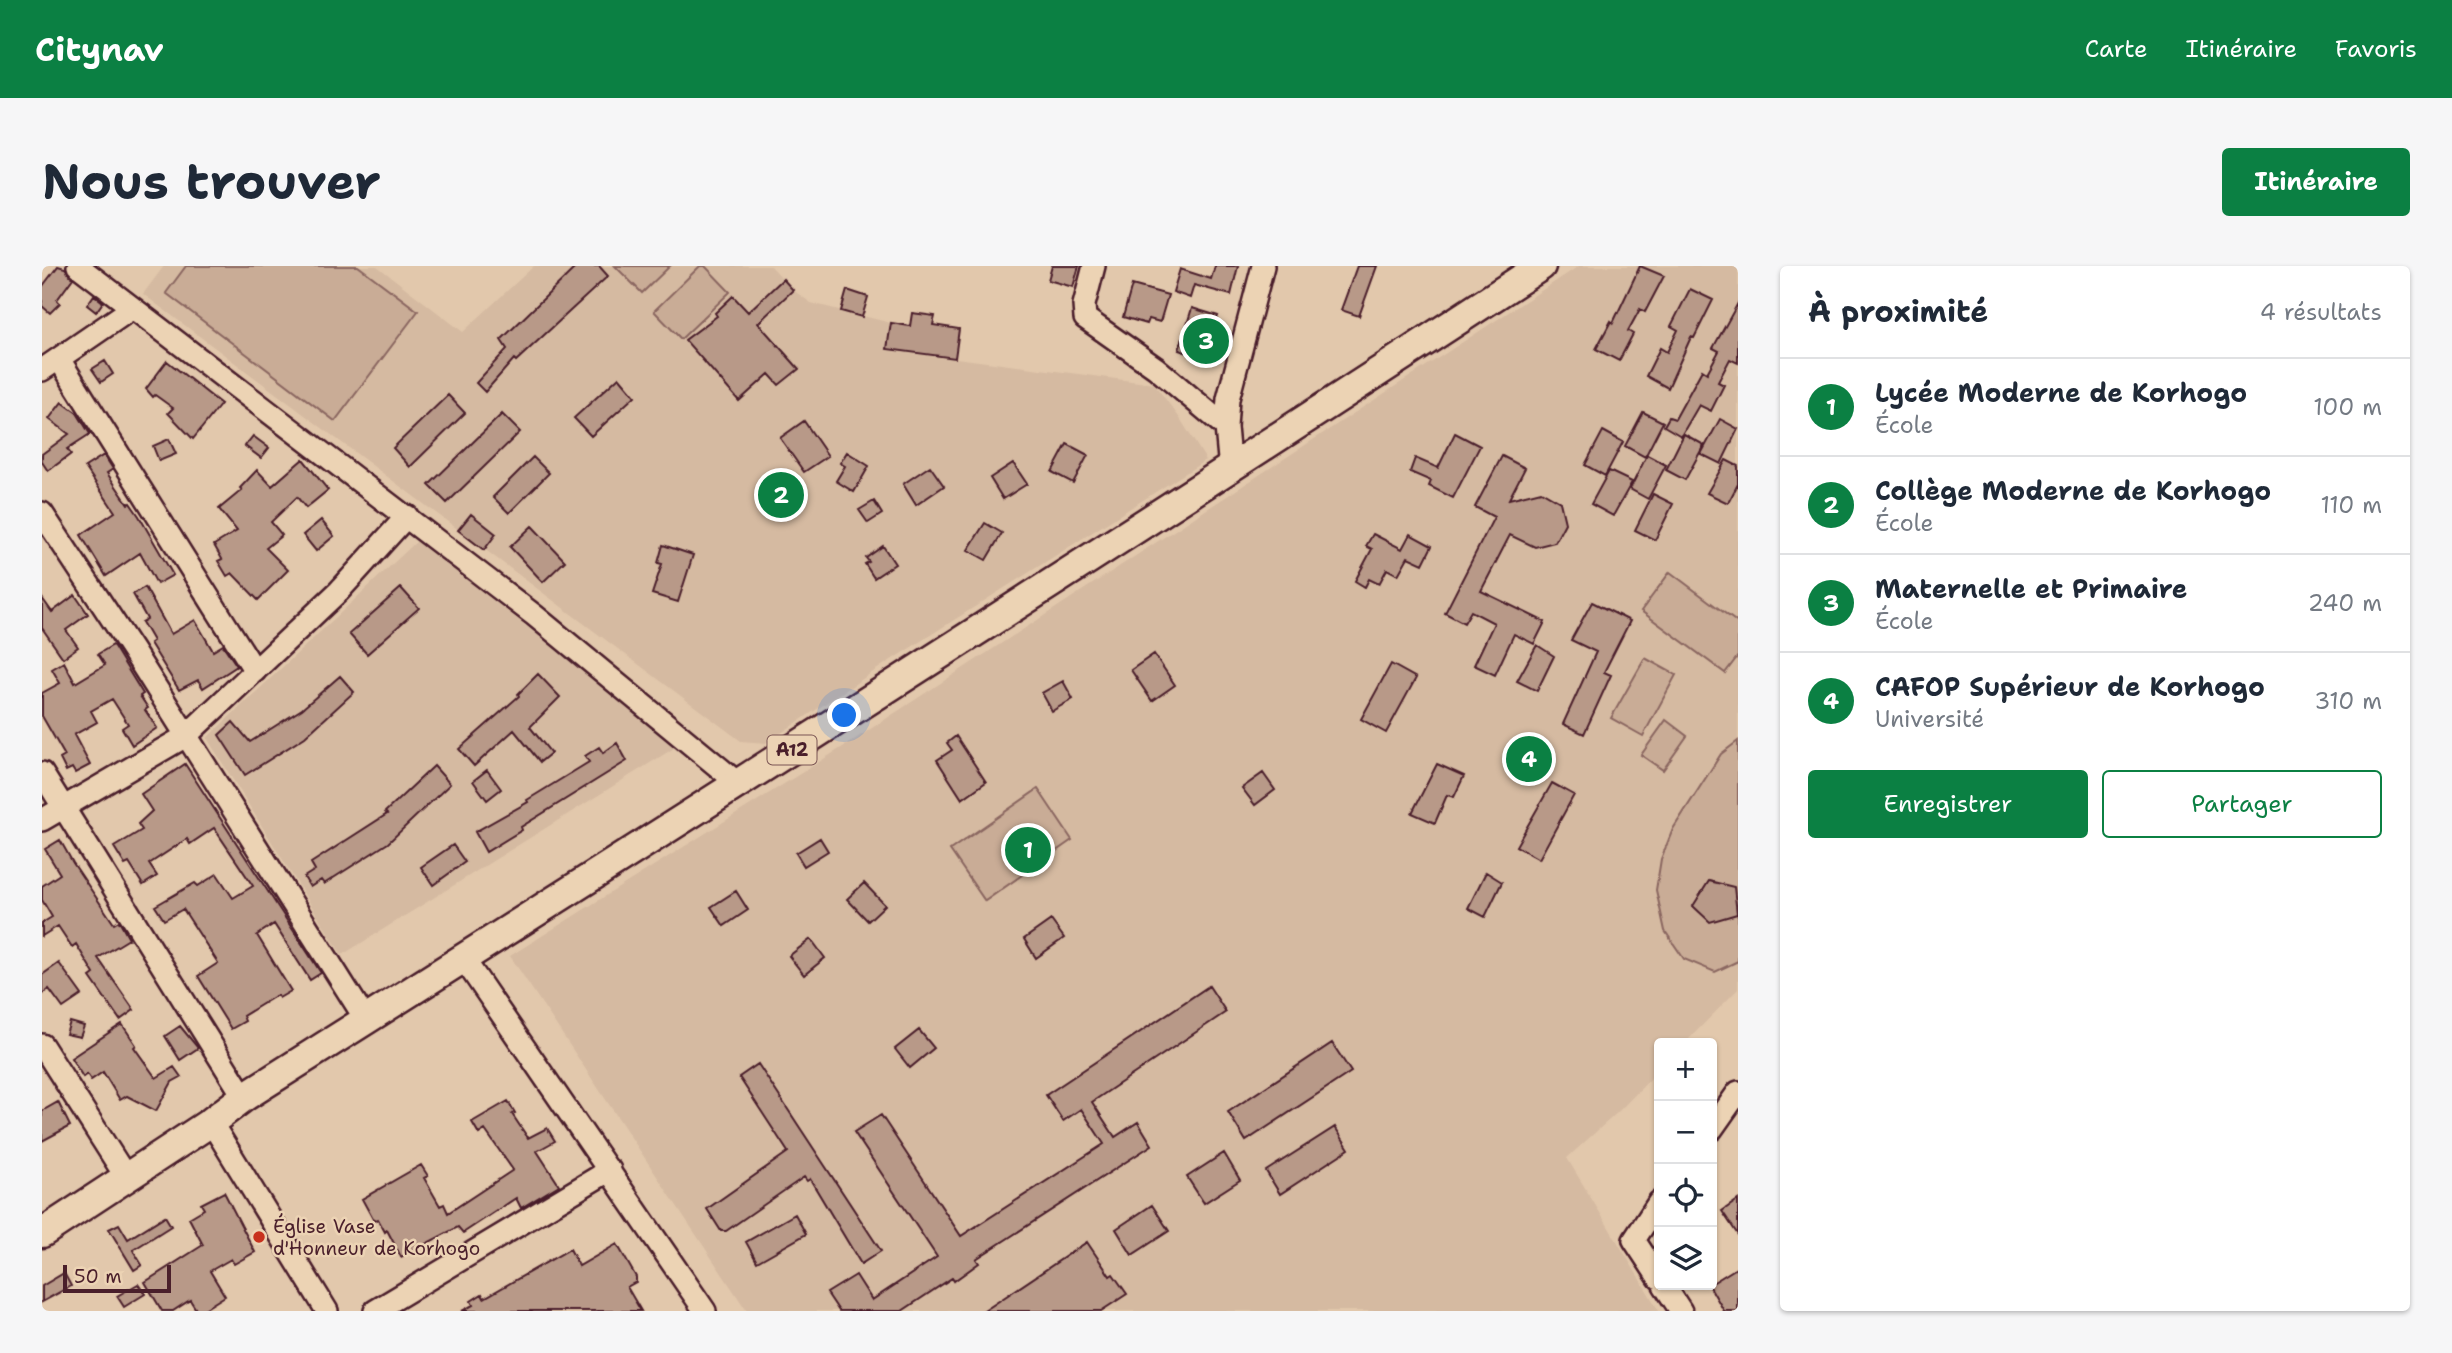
<!DOCTYPE html>
<html lang="fr">
<head>
<meta charset="utf-8">
<style>
  :root { --surface:#fff; --page:#f6f6f7; --text:#1f2937; --muted:#747a83; --line:#e0e1e3; --accent:#0b8043 }
  body { margin:0; font-family:"Shantell Sans",sans-serif; background:var(--page); color:var(--text) }
  .controls { position:absolute; right:21px; bottom:21px; display:grid; overflow:hidden; border-radius:7px; box-shadow:0 2px 5px #0004 }
  .controls button { width:63px; height:63px; display:grid; place-items:center; padding:0; border:0; border-bottom:2px solid var(--line); background:var(--surface); color:var(--text); font:35px sans-serif }
  .scale { position:absolute; left:21px; bottom:18px; width:108px; box-sizing:border-box; padding-left:7px; border:4px solid #4a1f2b; border-top:0; font-size:19px; line-height:24px; white-space:nowrap; color:#4a1f2b; -webkit-text-stroke:5px #ecd3b4; paint-order:stroke }
  .you { position:absolute; left:803px; top:450px; width:24px; height:24px; margin:-18px; border:5px solid #fff; border-radius:50%; background:#1a73e8; box-shadow:0 0 0 10px #1a73e833 }
  .badge { display:grid; place-items:center; width:46px; height:46px; border-radius:50%; background:var(--accent); color:#fff; font-size:23px; font-weight:700 }
  .pin { position:absolute; translate:-50% -50%; border:4px solid #fff; box-shadow:0 2px 7px #0006 }
  .list { margin:0; padding:0; list-style:none }
  h2 { display:flex; justify-content:space-between; align-items:center; height:91px; margin:0; padding:0 28px; font-size:30px }
  h2 small { font-size:23px; font-weight:400; color:var(--muted) }
  .list li { display:grid; grid-template-columns:46px 1fr auto; gap:21px; align-items:center; box-sizing:border-box; height:98px; padding:0 28px; border-top:2px solid var(--line) }
  .list b { display:block; font-size:26px; white-space:nowrap }
  .list p { margin:0; font-size:23px; white-space:nowrap; color:var(--muted) }
  .list em { font-size:23px; font-style:normal; color:var(--muted) }
  .actions { display:flex; gap:14px; padding:21px 28px }
  .actions a { flex:1; padding:16px 0; border:2px solid var(--accent); border-radius:7px; text-align:center; font-size:24px; color:var(--accent) }
  .actions .main { background:var(--accent); color:#fff }
  .icon { flex:none; width:38px; height:38px; fill:none; stroke:currentColor; stroke-width:2; stroke-linecap:round; stroke-linejoin:round }
  .map { position:relative; flex:none; width:1696px; height:1045px; overflow:hidden; border-radius:7px }
  header { display:flex; align-items:center; gap:42px; box-sizing:border-box; height:98px; padding:0 35px; background:var(--accent); color:#fff }
  header strong { font-size:33px }
  nav { display:flex; gap:38px; margin-inline-start:auto; font-size:24px }
  .intro { display:flex; align-items:center; justify-content:space-between; box-sizing:border-box; height:168px; padding:0 42px }
  h1 { margin:0; font-size:49px }
  .button { padding:18px 32px; border-radius:7px; background:var(--accent); color:#fff; font-size:24px; font-weight:700 }
  main { display:flex; gap:42px; padding:0 42px }
  aside { flex:1; background:var(--surface); border-radius:7px; box-shadow:0 2px 5px #0004 }
  .map>svg:first-child { display:block }
  .built { fill:#d5baa1 }
  .green { fill:#c9ac96; stroke:#8a6660; stroke-width:2 }
  .building { fill:#b89988; stroke:#4a1f2b; stroke-width:2 }
  .lines { fill:none; stroke-linecap:round; stroke-linejoin:round }
  .minor-casing { stroke:#4a1f2b; stroke-width:26 }
  .major-casing { stroke:#4a1f2b; stroke-width:33 }
  .minor { stroke:#ecd3b4; stroke-width:21 }
  .major { stroke:#ecd3b4; stroke-width:28 }
  .poi-dot { fill:#c8321e; stroke:#ecd3b4; stroke-width:2.5 }
  .labels { text-anchor:middle; dominant-baseline:central; stroke-width:5; stroke-linejoin:round; paint-order:stroke }
  .shield { fill:#ecd3b4; stroke:#7b5554; stroke-width:2 }
  .shield-label { font-size:18px; font-weight:bold; fill:#4a1f2b }
  .poi-label { font-size:19px; fill:#4a1f2b; stroke:#ecd3b4; text-anchor:start }
</style>
</head>
<body>
<header>
<strong>Citynav</strong>
<nav><a>Carte</a><a>Itinéraire</a><a>Favoris</a></nav>
</header>
<div class="intro"><h1>Nous trouver</h1><a class="button">Itinéraire</a></div>
<main>
<div class="map">
<svg width="1696" height="1045" viewBox="0 0 1696 1045">
  <rect width="100%" height="100%" fill="#e2c8ac"/>
  <filter id="ink" filterUnits="userSpaceOnUse"><feTurbulence type="fractalNoise" baseFrequency=".0143" numOctaves="2"/><feDisplacementMap in="SourceGraphic" scale="14" xChannelSelector="R" yChannelSelector="G"/><feConvolveMatrix kernelMatrix="1 2 1 2 8 2 1 2 1" color-interpolation-filters="sRGB"/></filter>
  <g filter="url(#ink)">
    <path class="built" d="M122 0H335L421 66 492 0H729L751 24 769 37 849 57 846 83 1112 118 1137 151 1164 194 846 396 724 477 699 475 101 28Z
      M1537 0H1696V723L1643 777H1617V804L1577 845 1525 892 1617 1045H705L468 690 804 479Z
      M375 275 637 479 300 689 165 472Z"/>
    <path class="green" d="M144 0H316L376 45 293 155 124 27Z
      M573 0H628L600 27Z
      M658 0H663L688 26 639 73 612 45Z
      M1628 306 1696 357V390L1683 407 1599 345Z
      M1603 392 1634 409 1601 470 1569 452Z
      M1624 454 1645 470 1621 504 1599 489Z
      M1696 475V695L1673 706 1642 693 1623 665 1614 624 1619 593 1631 563 1679 488Z
      M996 523 1030 574 943 635 908 584Z"/>
    <path class="building" d="M16 0 23 2 31 12 15 34 18 37 8 47 0 40V21Z
      M535 0H557L566 10 474 95 472 93 443 126 434 117 465 83 459 74Z
      M1010 0H1037L1031 21 1006 14Z
      M1173 0H1196L1189 29 1152 19 1148 32 1131 26 1138 3 1169 13Z
      M1315 0H1335L1317 50 1299 44Z
      M1598 0 1622 10 1603 46 1598 43 1586 65 1591 68 1577 95 1554 83 1569 55 1571 57Z
      M741 13 751 24 716 57 757 103 737 119 727 108 697 135 643 74 675 50 673 47 691 30 706 46Z
      M1090 19 1126 29 1118 56 1107 53 1105 58 1081 51Z
      M1648 23 1671 34 1652 72 1649 71 1626 122 1604 110 1618 82 1625 86 1636 64 1629 60Z
      M805 24 826 31 820 51 799 45Z
      M52 29 61 36 54 46 45 39Z
      M1696 37V97L1688 93 1676 116 1682 119 1669 145 1657 139 1639 170 1622 160 1627 151 1633 153 1660 104 1665 107 1677 85 1671 82Z
      M1150 42 1176 50 1173 59 1178 60 1168 94 1137 84Z
      M870 47 893 50 891 59 917 63 913 92 845 83 849 57 868 60Z
      M63 95 71 108 59 116 50 103Z
      M125 95 179 138 151 173 126 147 131 142 113 129 111 131 104 123Z
      M577 111 593 130 549 170 532 152Z
      M406 129 423 147 368 201 351 182Z
      M20 136 35 147 48 168 25 183 29 188 6 205 0 196V188L27 168 7 153Z
      M1601 146 1621 156 1603 191 1583 180Z
      M460 148 478 166 405 237 387 219Z
      M1678 153 1696 163 1679 198 1659 188Z
      M762 155 786 190 762 206 738 172Z
      M1561 165 1581 176 1563 210 1543 199Z
      M1413 167 1438 180 1411 232 1387 220 1389 215 1368 206 1373 192 1396 202Z
      M1642 168 1662 179 1643 214 1624 204Z
      M211 170 227 182 219 192 203 180Z
      M127 173 134 188 117 195 111 180Z
      M1025 178 1046 189 1031 217 1010 206Z
      M805 186 827 200 812 226 794 215 803 200 798 197Z
      M62 189 71 203 65 207 86 238 88 237 97 250 131 309 115 318 98 287 64 310 39 269 73 246 43 201Z
      M1605 189 1624 199 1606 233 1588 223Z
      M1460 190 1483 202 1467 233 1499 225 1518 236 1523 257 1513 276 1493 281 1468 269 1439 325 1503 356 1492 378 1472 368 1453 409 1432 399 1452 357 1429 345 1422 357 1403 347 1452 251 1433 241Z
      M491 191 507 207 467 247 451 231Z
      M261 193 286 224 264 242 255 231 229 256 240 269 224 282 246 304 216 334 190 307 185 310 176 295 180 293 172 279 195 265 177 243 200 224 198 222 215 204 230 220Z
      M1684 194 1696 200V218L1686 237 1665 227Z
      M971 197 985 218 961 233 948 212Z
      M888 200 902 220 874 239 861 218Z
      M1567 205 1590 216 1571 250 1549 238Z
      M1611 228 1631 238 1613 274 1593 264Z
      M832 235 840 248 826 257 817 244Z
      M429 248 454 268 442 284 416 264Z
      M279 254 292 270 274 285 261 269Z
      M943 257 960 267 944 294 926 284Z
      M490 260 523 295 501 316 468 281Z
      M1331 268 1360 283 1368 268 1390 280 1381 298 1366 291 1356 309 1345 303 1337 318 1327 313 1323 321 1313 315 1330 283 1324 280Z
      M621 279 651 289 636 336 610 328 620 298 616 297Z
      M841 280 853 298 832 312 823 298 827 296 824 292Z
      M103 321 129 368 153 354 171 385 181 379 195 400 161 422 156 414 137 424 108 377 111 375 100 356 105 353 91 328Z
      M359 322 377 342 325 388 307 368Z
      M33 329 46 348 24 364 36 381 21 392 0 362V332L10 346Z
      M1550 336 1588 355 1562 406 1569 409 1542 468 1521 458 1554 386 1529 374Z
      M71 379 101 428 98 430 106 442 103 444 115 462 90 479 80 462 86 458 70 433 49 445 55 456 32 469 48 499 33 507 30 502 24 505 18 493 23 490 0 450V427L18 417 10 403 22 396 33 417 63 399 56 388Z
      M1495 379 1512 390 1495 425 1475 415Z
      M1112 388 1133 419 1110 435 1089 404Z
      M1349 398 1374 412 1344 467 1319 453Z
      M496 408 518 431 488 461 509 487 498 496 472 464 432 500 417 483 477 430 476 428Z
      M298 410 312 426 263 471 203 509 177 469 191 456 208 476 260 443Z
      M1021 415 1031 433 1010 445 1000 427Z
      M914 470 944 516 920 533 895 494 910 484 905 477Z
      M575 477 585 495 479 561 480 564 444 586 433 566 486 536 485 534 547 496 543 490 557 481 561 487Z
      M143 498 279 707 268 714 232 658 215 669 249 725 237 732 235 729 201 750 203 755 189 763 156 710 176 697 141 643 122 654 113 640 153 617 156 620 175 608 191 632 211 620 172 562 148 578 145 573 107 598 115 610 101 619 87 597 83 599 72 581 100 564 96 558 110 545 99 528Z
      M1395 498 1422 510 1412 531 1405 529 1393 557 1370 547Z
      M392 500 408 518 346 577 282 618 279 614 268 621 262 611 273 604 269 597 345 548 343 546Z
      M445 504 459 523 445 534 431 515Z
      M1221 507 1233 524 1213 539 1200 522Z
      M1510 517 1532 529 1497 593 1474 580Z
      M778 572 786 585 762 600 754 587Z
      M18 574 31 597 72 658 77 655 87 673 56 692 92 744 78 754 48 711 52 708 34 678 30 681 16 660 0 670V657L10 651 0 634V620L18 608 3 583Z
      M411 579 423 596 391 619 379 601Z
      M1444 606 1460 616 1443 651 1426 642Z
      M1667 615 1692 621 1695 648 1668 656 1651 640Z
      M822 617 843 639 826 655 805 633Z
      M694 625 706 644 682 660 669 641Z
      M1009 654 1022 672 994 692 982 673Z
      M769 673 783 692 762 709 747 690Z
      M17 697 40 729 21 742 7 723 0 728V709Z
      M1167 720 1184 746 1050 836 1073 871 1096 856 1110 879 934 993 937 997 912 1015 910 1012 860 1045H797L785 1027 814 1009 830 1034 895 991 812 866 839 849 919 970 1062 878 1039 843 1021 855 1004 829Z
      M28 756 42 760 38 771 24 768Z
      M80 758 94 779 92 781 114 812 132 801 139 811 130 816 114 845 85 830 78 834 61 806 49 814 45 808 41 811 29 792Z
      M138 760 156 782 138 794 123 770Z
      M877 764 892 782 868 802 853 783Z
      M1290 777 1309 806 1204 875 1186 846Z
      M716 798 839 985 819 998 768 913 765 915 762 911 684 965H679L665 943 746 886 697 811Z
      M466 835 473 847 470 848 486 872 505 862 513 875 495 885 517 919 479 942 474 932 421 967 416 961 359 991 345 964 343 966 336 953 332 955 320 933 379 899 386 910 382 912 398 940 402 938 406 947 471 904 443 864 437 868 430 856Z
      M16 836 28 860 0 875V845Z
      M1293 861 1307 883 1238 928 1224 905Z
      M1182 887 1198 914 1162 937 1145 911Z
      M182 926 213 986 192 998 189 993 168 1005 183 1030 159 1045H155L148 1034 131 1045H120L103 1016 161 979 147 952 162 943 159 938Z
      M1696 934V969L1680 945Z
      M1110 939 1127 965 1090 989 1074 963Z
      M753 948 764 968 715 996 704 976Z
      M123 950 129 960 91 984 100 999 92 1004 67 963 77 958 86 973Z
      M1045 976 1068 1010 1071 1008 1085 1028 1059 1045H942Z
      M575 978 594 1011V1016L585 1021 599 1045H420L431 1039 429 1035 440 1028 442 1032 528 983 537 1000Z
      M1696 1001V1045H1682L1667 1019Z
      M22 1007 29 1020 0 1036V1020Z
      M96 1018 103 1028 82 1041 75 1030Z"/>
    <g class="lines">
      <g class="minor-casing">
        <path id="minor" d="M36 0 492 349 697 518
          M1052 0 1042 39 1043 52 1114 102 1184 161
          M17 93 213 405
          M0 104 89 43
          M1188 204 1184 161 1186 133 1221 0
          M0 247 91 385 324 754
          M0 507 202 831
          M0 554 144 470 297 325 365 250
          M421 692 663 1045
          M0 779 84 911
          M169 856 285 1045
          M1670 863 1696 826
          M1617 936 1592 974 1617 1012
          M1622 1019 1639 1045
          M333 1045 568 904"/>
      </g>
      <g class="major-casing">
        <path id="major" d="M0 967 169 856 202 831C636 557 1069 281 1499 0"/>
      </g>
      <use href="#minor" class="minor"/>
      <use href="#major" class="major"/>
    </g>
  </g>
  <circle class="poi-dot" cx="217" cy="971" r="7"/>
  <g class="labels">
    <rect class="shield" x="725.5" y="469.5" width="49" height="29" rx="5"/>
    <g class="shield-label">
      <text x="750" y="484">A12</text>
    </g>
    <g class="poi-label">
      <text x="231" y="960">Église Vase<tspan x="231" dy="22">d'Honneur de Korhogo</tspan></text>
    </g>
  </g>
</svg>
<div class="controls">
<button>+</button>
<button>−</button>
<button><svg class="icon" aria-label="locate" viewBox="0 0 24 24"><circle cx="12" cy="12" r="6"/><path d="M12 2v4M12 18v4M2 12h4M18 12h4"/></svg></button>
<button><svg class="icon" aria-label="layers" viewBox="0 0 24 24"><path d="M12 4l9 5-9 5-9-5zM3 14l9 5 9-5"/></svg></button>
</div>
<div class="scale">50 m</div>
<div class="you"></div>
<div class="pin badge" style="left:986px;top:584px">1</div>
<div class="pin badge" style="left:739px;top:229px">2</div>
<div class="pin badge" style="left:1164px;top:75px">3</div>
<div class="pin badge" style="left:1487px;top:493px">4</div>
</div>
<aside>
<h2>À proximité<small>4 résultats</small></h2>
<ul class="list">
<li><span class="badge">1</span><div><b>Lycée Moderne de Korhogo</b><p>École</p></div><em>100 m</em></li>
<li><span class="badge">2</span><div><b>Collège Moderne de Korhogo</b><p>École</p></div><em>110 m</em></li>
<li><span class="badge">3</span><div><b>Maternelle et Primaire</b><p>École</p></div><em>240 m</em></li>
<li><span class="badge">4</span><div><b>CAFOP Supérieur de Korhogo</b><p>Université</p></div><em>310 m</em></li>
</ul>
<div class="actions"><a class="main">Enregistrer</a><a>Partager</a></div>
</aside>
</main>
</body>
</html>
